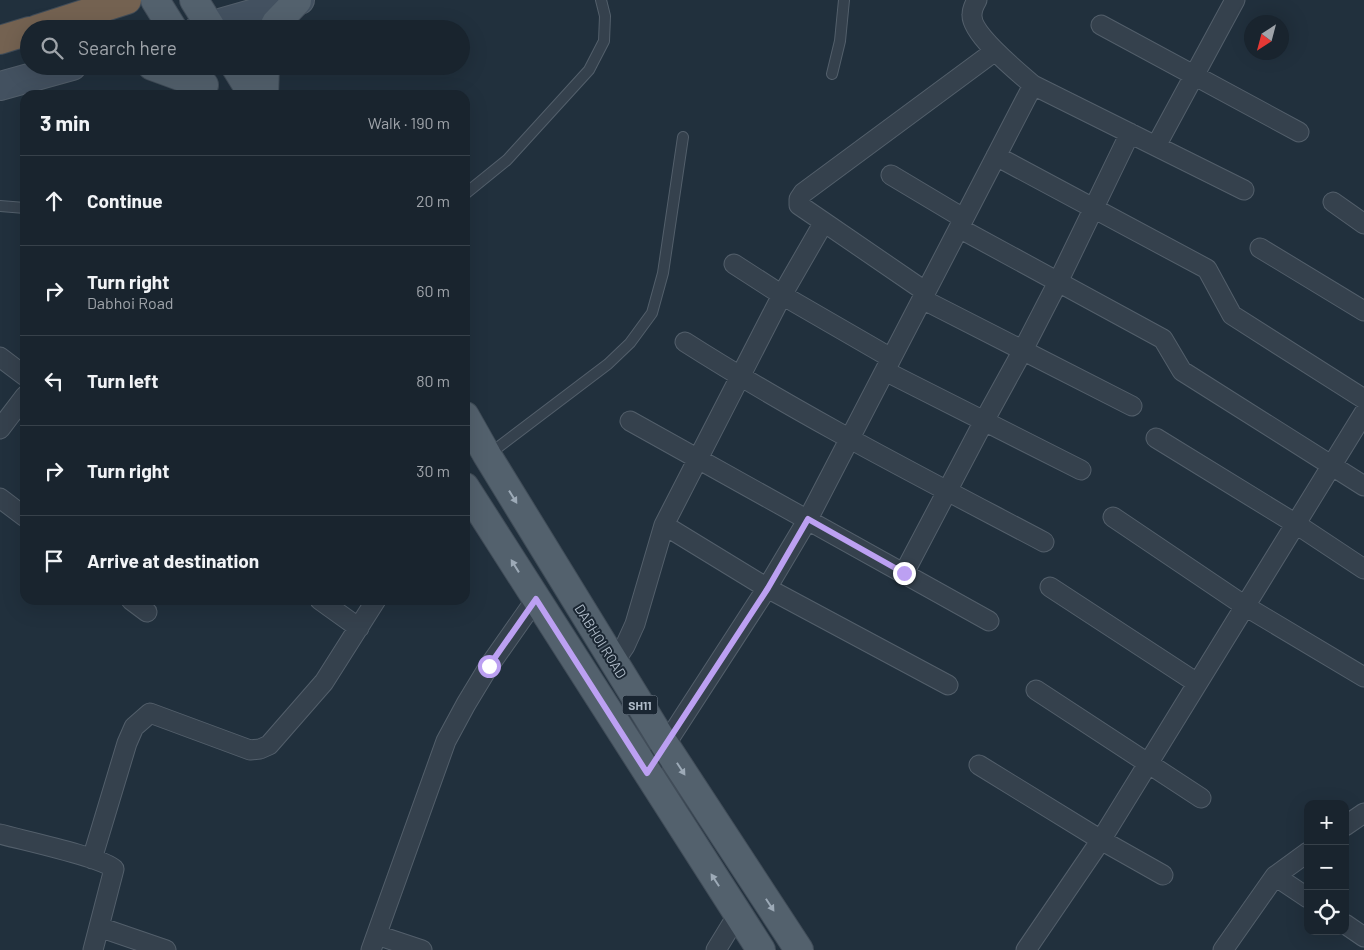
<!DOCTYPE html>
<html lang="en">
<head>
<meta charset="utf-8">
<style>
  :root { --surface:#19242e; --page:#222c36; --text:#f1f3f6; --muted:#9fa4aa; --line:#37414a }
  body { margin:0; font-family:Barlow,sans-serif; background:var(--page); color:var(--text) }
  .controls { position:absolute; right:15px; bottom:15px; display:grid; overflow:hidden; border-radius:10px; box-shadow:0 5px 20px #0002 }
  .controls button { width:45px; height:45px; display:grid; place-items:center; padding:0; border:0; border-bottom:1px solid var(--line); background:var(--surface); color:var(--text); font:25px sans-serif }
  .compass { position:absolute; left:1244px; top:15px; width:45px; height:45px; border-radius:50%; background:var(--surface); box-shadow:0 5px 20px #0002; rotate:216deg }
  .stop { position:absolute; width:15px; height:15px; margin:-11px; border:4px solid #bca0f2; border-radius:50%; background:#fff }
  .stop.end { background:#bca0f2; border-color:#fff; box-shadow:0 1px 5px #0008 }
  .list { margin:0; padding:0; list-style:none }
  h2 { display:flex; justify-content:space-between; align-items:center; height:65px; margin:0; padding:0 20px; font-size:21px }
  h2 small { font-size:16px; font-weight:400; color:var(--muted) }
  .list li { display:grid; grid-template-columns:32px 1fr auto; gap:15px; align-items:center; box-sizing:border-box; height:90px; padding:0 20px; border-top:1px solid var(--line) }
  .list b { display:block; font-size:19px; white-space:nowrap }
  .list p { margin:0; font-size:16px; white-space:nowrap; color:var(--muted) }
  .list em { font-size:16px; font-style:normal; color:var(--muted) }
  .icon { flex:none; width:28px; height:28px; fill:none; stroke:currentColor; stroke-width:2; stroke-linecap:round; stroke-linejoin:round }
  .map { position:relative; flex:none; width:1364px; height:950px; overflow:hidden }
  .search { position:absolute; background:var(--surface); box-shadow:0 5px 20px #0002; left:20px; top:20px; width:450px; height:55px; display:flex; align-items:center; gap:12px; box-sizing:border-box; padding:0 18px; border-radius:28px; color:var(--muted); font-size:19px }
  .panel { position:absolute; background:var(--surface); box-shadow:0 5px 20px #0002; left:20px; top:90px; width:450px; height:515px; border-radius:15px }
  .map>svg:first-child { display:block }
  .lines { fill:none; stroke-linecap:round; stroke-linejoin:round }
  .lane-casing { stroke:#535f6b; stroke-width:12 }
  .street-casing { stroke:#535f6b; stroke-width:21 }
  .secondary-casing { stroke:#535f6b; stroke-width:30 }
  .primary-casing { stroke:#414d59; stroke-width:30 }
  .highway-casing { stroke:#404c58; stroke-width:30 }
  .lane { stroke:#35414d; stroke-width:10 }
  .street { stroke:#35414d; stroke-width:19 }
  .secondary { stroke:#435160; stroke-width:28 }
  .primary { stroke:#53616d; stroke-width:28 }
  .highway { stroke:#746251; stroke-width:28 }
  .oneway { fill:#9daab7 }
  .route { stroke:#bca0f2; stroke-width:6 }
  .labels { text-anchor:middle; dominant-baseline:central; stroke-width:4; stroke-linejoin:round; paint-order:stroke }
  .shield { fill:#1a2632; stroke:#838f9c; stroke-width:1 }
  .shield-label { font-size:12px; font-weight:bold; fill:#b0bcc9 }
  .street-label { font-size:14px; fill:#b0bcc9; stroke:#1a2632 }
</style>
</head>
<body>
<div class="map">
<svg width="1364" height="950" viewBox="0 0 1364 950">
  <rect width="100%" height="100%" fill="#21303d"/>
  <g class="lines">
    <g class="lane-casing">
      <path id="lane" d="M832 74 840 41 844 0
        M465 194 507 160 589 70 604 41 605 16 601 0
        M0 206 25 208
        M488 455 608 364 630 343 652 313 663 273 683 137"/>
    </g>
    <g class="street-casing">
      <path id="street" d="M977 0C974 5 972 10 972 15 971 34 1018 72 1033 85
        M1101 25 1299 132
        M1156 146 1235 0
        M996 156 1207 269 1232 315 1364 399
        M891 175 963 218
        M1333 202 1364 224
        M959 228 1163 339 1182 371 1364 486
        M1260 248 1364 311
        M734 264 782 295 891 358
        M926 292 799 205V199L803 193 995 51
        M922 299 1132 406
        M685 342C801 416 923 478 1044 542
        M0 357 25 376
        M885 371 1081 470
        M630 421 989 621
        M0 429 25 396
        M1156 438 1296 524 1364 569
        M0 498 25 517
        M1113 517 1245 606 1364 677
        M664 525 767 588 948 685
        M904 573 984 421 1023 350 1058 282 1130 133
        M1050 587 1197 683
        M131 600 147 612
        M320 600 359 628
        M614 662 625 646 635 624 664 525 782 295 824 222
        M1036 690 1201 798
        M979 765 1101 840 1163 875
        M647 773 767 588 808 519 1033 85 1244 190
        M1345 826 1364 813
        M0 834C21 840 102 857 114 869L93 950
        M92 859 127 743 134 727 150 713 250 750 260 749 269 745 324 682 376 600
        M1275 876 1308 898
        M1345 924 1364 937
        M99 927 166 950
        M377 935 422 950
        M371 950 446 741 466 704 489 666 536 599
        M716 950 738 914
        M1026 950 1101 840 1364 413
        M1223 950 1275 876 1308 852"/>
    </g>
    <g class="secondary-casing">
      <path id="secondary" d="M199 29 300 0
        M0 86 72 66"/>
    </g>
    <g class="primary-casing">
      <path id="primary" d="M155 0 173 29
        M194 0 212 29
        M273 29 276 23 297 1
        M152 66 204 85
        M235 66 253 95
        M264 95 265 66
        M465 416 487 455 665 745 799 950
        M465 487 761 950"/>
    </g>
    <g class="highway-casing">
      <path id="highway" d="M37 29 127 0
        M0 40 29 31"/>
    </g>
    <use href="#lane" class="lane"/>
    <use href="#street" class="street"/>
    <use href="#secondary" class="secondary"/>
    <use href="#primary" class="primary"/>
    <use href="#highway" class="highway"/>
  </g>
  <defs><path id="oneway-solid" d="M-6-.8H1V-3.2L6.5 0L1 3.2V.8H-6Z" transform="scale(1.25)"/></defs>
  <g class="oneway">
    <use href="#oneway-solid" transform="translate(513 497) rotate(58)"/>
    <use href="#oneway-solid" transform="translate(515 566) rotate(-122)"/>
    <use href="#oneway-solid" transform="translate(681 769) rotate(57)"/>
    <use href="#oneway-solid" transform="translate(715 880) rotate(-123)"/>
    <use href="#oneway-solid" transform="translate(770 905) rotate(57)"/>
  </g>
  <g class="lines">
    <path class="route" d="M489 666 536 599 647 773 768 588 808 519 904 573"/>
  </g>
  <g class="labels">
    <rect class="shield" x="622.5" y="695.5" width="35" height="19" rx="4"/>
    <g class="shield-label">
      <text x="640" y="705">SH11</text>
    </g>
    <g class="street-label">
      <text transform="translate(601 641) rotate(58)">DABHOI ROAD</text>
    </g>
  </g>
</svg>
<div class="controls">
<button>+</button>
<button>−</button>
<button><svg class="icon" aria-label="locate" viewBox="0 0 24 24"><circle cx="12" cy="12" r="6"/><path d="M12 2v4M12 18v4M2 12h4M18 12h4"/></svg></button>
</div>
<svg class="compass" viewBox="-18 -18 36 36"><path d="M0-13l5 13h-10z" fill="#e53935"/><path d="M0 13l5-13h-10z" fill="#9fa4aa"/></svg>
<div class="stop" style="left:489px;top:666px"></div>
<div class="stop end" style="left:904px;top:573px"></div>
<div class="search"><svg class="icon" aria-label="search" viewBox="0 0 24 24"><circle cx="10" cy="10" r="6"/><path d="M15 15l6 6"/></svg>Search here</div>
<section class="panel">
<h2>3 min<small>Walk · 190 m</small></h2>
<ul class="list">
<li><svg class="icon" aria-label="ahead" viewBox="0 0 24 24"><path d="M12 20V5M6 11l6-6 6 6"/></svg><div><b>Continue</b></div><em>20 m</em></li>
<li><svg class="icon" aria-label="right" viewBox="0 0 24 24"><path d="M7 20v-9h11M14 6l5 5-5 5"/></svg><div><b>Turn right</b><p>Dabhoi Road</p></div><em>60 m</em></li>
<li><svg class="icon" aria-label="left" viewBox="0 0 24 24"><path d="M17 20v-9H6M10 6l-5 5 5 5"/></svg><div><b>Turn left</b></div><em>80 m</em></li>
<li><svg class="icon" aria-label="right" viewBox="0 0 24 24"><path d="M7 20v-9h11M14 6l5 5-5 5"/></svg><div><b>Turn right</b></div><em>30 m</em></li>
<li><svg class="icon" aria-label="arrive" viewBox="0 0 24 24"><path d="M6 21V4h12l-3 4 3 4H6"/></svg><div><b>Arrive at destination</b></div></li>
</ul>
</section>
</div>
</body>
</html>
